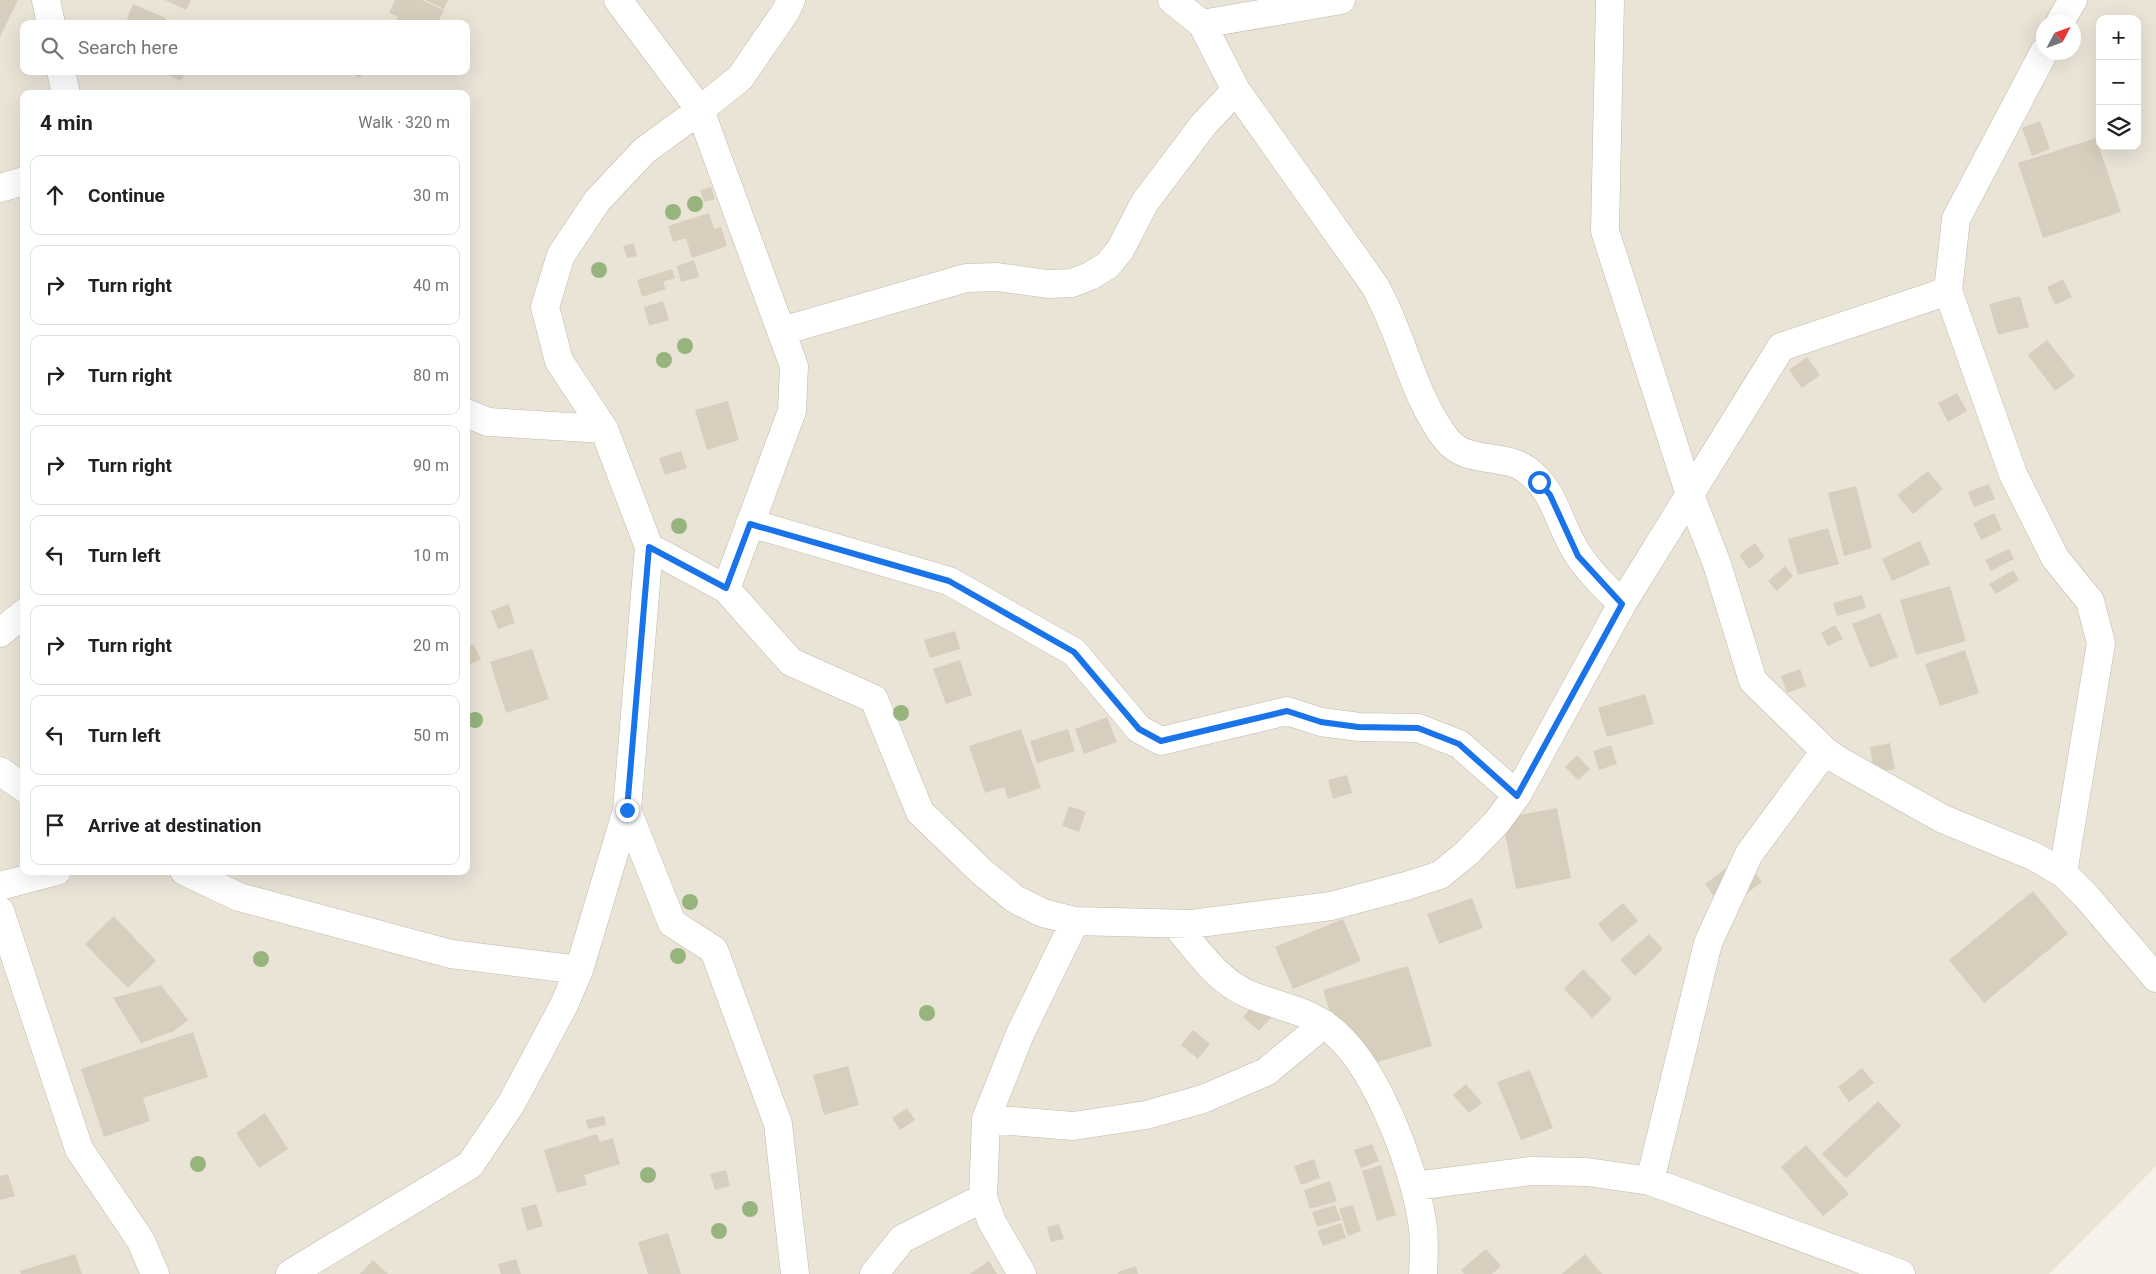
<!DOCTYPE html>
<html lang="en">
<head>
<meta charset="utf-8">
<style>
  :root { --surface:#fff; --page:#f2f2f2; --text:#202124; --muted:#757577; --line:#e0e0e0 }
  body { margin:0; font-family:Roboto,sans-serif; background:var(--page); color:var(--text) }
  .controls { position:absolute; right:15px; top:15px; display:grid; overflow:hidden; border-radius:10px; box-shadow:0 5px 20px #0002 }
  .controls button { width:45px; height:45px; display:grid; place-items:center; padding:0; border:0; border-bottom:1px solid var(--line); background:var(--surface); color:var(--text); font:25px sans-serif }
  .compass { position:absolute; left:2036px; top:15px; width:45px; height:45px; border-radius:50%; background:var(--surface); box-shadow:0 5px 20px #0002; rotate:49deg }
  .stop { position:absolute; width:15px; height:15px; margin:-11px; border:4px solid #1a73e8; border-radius:50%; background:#fff }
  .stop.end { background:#1a73e8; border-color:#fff; box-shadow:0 1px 5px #0008 }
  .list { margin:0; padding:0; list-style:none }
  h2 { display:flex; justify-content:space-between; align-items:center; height:65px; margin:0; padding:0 20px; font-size:21px }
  h2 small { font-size:16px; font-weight:400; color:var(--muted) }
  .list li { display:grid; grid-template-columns:32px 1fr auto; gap:15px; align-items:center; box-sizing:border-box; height:80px; margin:0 10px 10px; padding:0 10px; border:1px solid var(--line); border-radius:10px }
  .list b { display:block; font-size:19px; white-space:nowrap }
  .list em { font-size:16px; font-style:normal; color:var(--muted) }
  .icon { flex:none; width:28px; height:28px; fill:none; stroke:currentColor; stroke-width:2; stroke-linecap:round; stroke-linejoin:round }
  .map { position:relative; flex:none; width:2156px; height:1274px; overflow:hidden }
  .search { position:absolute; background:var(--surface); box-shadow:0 5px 20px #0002; left:20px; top:20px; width:450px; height:55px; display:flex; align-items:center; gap:12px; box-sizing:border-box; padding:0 18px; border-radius:10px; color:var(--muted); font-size:19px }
  .panel { position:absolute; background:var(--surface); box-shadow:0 5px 20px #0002; left:20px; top:90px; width:450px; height:785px; border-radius:10px }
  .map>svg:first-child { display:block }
  .residential { fill:#eae4d7; fill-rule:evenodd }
  .building { fill:#d8cebe }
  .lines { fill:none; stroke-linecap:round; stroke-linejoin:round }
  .street-casing { stroke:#c2baab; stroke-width:29 }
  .street { stroke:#fff; stroke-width:28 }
  .tree { fill:#97b47e }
  .route { stroke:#1a73e8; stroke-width:6 }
</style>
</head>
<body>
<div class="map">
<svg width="2156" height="1274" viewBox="0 0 2156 1274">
  <rect width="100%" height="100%" fill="#f6f2ea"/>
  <path class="residential" d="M0 0H2156V1166L2049 1274H0ZM2100 19H2137V146H2100ZM2044 22H2074V52H2044ZM24 24H466V71H24ZM24 94H466V871H24Z"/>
  <path class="building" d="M0 0H18L0 37Z
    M165 0H191L186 10Z
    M395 0H422L444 10 437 24H395L398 17 389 13Z
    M425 0H448L444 9Z
    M133 4 166 18 164 24H125Z
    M167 71H186L181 81 166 74Z
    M347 71H363L360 78Z
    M2040 121 2050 149 2032 156 2022 128Z
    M2096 138 2121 212 2043 238 2018 163Z
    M711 187 715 199 704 202 700 190Z
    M709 213 714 229 721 227 727 246 692 258 686 238 673 242 668 226Z
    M634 243 637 256 627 258 623 246Z
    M694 260 699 277 681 282 677 266Z
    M672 269 675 278 663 282 666 289 642 297 637 280Z
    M2063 279 2072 297 2055 305 2047 287Z
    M2020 296 2029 327 1998 335 1989 304Z
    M663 301 669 320 649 326 644 307Z
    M2047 340 2075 376 2055 391 2028 355Z
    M1807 357 1820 375 1802 388 1789 370Z
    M1957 393 1967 411 1948 422 1938 403Z
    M728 401 739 440 707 450 695 410Z
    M681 451 687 468 665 475 659 458Z
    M1928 471 1943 489 1913 514 1897 495Z
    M1989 484 1995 499 1974 507 1968 492Z
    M1856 486 1872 548 1844 556 1828 493Z
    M1994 513 2002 530 1981 540 1973 523Z
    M1828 528 1839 564 1798 575 1788 539Z
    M1920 541 1930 564 1892 581 1882 559Z
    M1755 543 1765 557 1749 569 1739 555Z
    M2009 549 2014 559 1991 571 1985 560Z
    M1785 566 1793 576 1777 591 1768 581Z
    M2013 570 2019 580 1996 594 1989 584Z
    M1950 586 1966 641 1916 655 1900 600Z
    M1862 595 1866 608 1837 616 1833 603Z
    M509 604 515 623 498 629 491 611Z
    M1880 613 1898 657 1870 668 1852 624Z
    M1835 625 1843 639 1828 646 1821 633Z
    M955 631 960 649 930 658 924 640Z
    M473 644 481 659 467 666 466 648Z
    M532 649 549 699 506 713 490 662Z
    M1965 650 1979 693 1940 706 1925 664Z
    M960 660 972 695 946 704 933 669Z
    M1800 669 1806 686 1787 693 1781 676Z
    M1645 694 1654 724 1607 737 1598 708Z
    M1107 717 1117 742 1084 754 1075 729Z
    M1021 729 1041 788 1008 799 1004 787 985 793 969 746Z
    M1068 729 1075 751 1037 763 1030 741Z
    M1890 743 1895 769 1874 773 1870 747Z
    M1611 745 1617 764 1599 770 1593 751Z
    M1577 755 1590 769 1578 780 1565 767Z
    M1347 775 1352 793 1333 799 1328 780Z
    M1069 806 1086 812 1079 832 1062 826Z
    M1557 808 1571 878 1516 889 1502 818Z
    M1742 856 1762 882 1724 910 1705 884Z
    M2033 891 2068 934 1984 1003 1949 960Z
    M1472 898 1483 928 1439 944 1427 914Z
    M1623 903 1638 921 1612 942 1598 924Z
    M114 916 156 961 128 988 85 944Z
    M1343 919 1361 961 1293 989 1275 947Z
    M1649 934 1663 949 1635 976 1620 960Z
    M1408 966 1432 1046 1348 1071 1323 990Z
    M1583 969 1612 999 1592 1018 1564 989Z
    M161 985 188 1020 174 1031 141 1043 113 998Z
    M1255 1003 1272 1017 1259 1031 1243 1017Z
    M1193 1030 1210 1044 1198 1059 1181 1045Z
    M193 1032 208 1077 143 1098 150 1121 104 1137 81 1069Z
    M848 1066 859 1105 824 1115 813 1075Z
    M1862 1068 1874 1083 1849 1102 1838 1087Z
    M1530 1070 1553 1128 1521 1140 1497 1082Z
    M1466 1084 1482 1103 1469 1113 1453 1095Z
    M1878 1101 1901 1126 1846 1178 1822 1154Z
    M907 1108 915 1120 900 1130 892 1118Z
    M265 1113 288 1149 259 1168 236 1133Z
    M604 1116 606 1125 588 1129 586 1120Z
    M597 1134 600 1142 613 1138 620 1164 584 1175 587 1185 557 1193 544 1150Z
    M1372 1144 1379 1161 1361 1168 1354 1150Z
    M1806 1145 1849 1194 1823 1216 1781 1167Z
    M1314 1159 1320 1178 1301 1185 1294 1166Z
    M1381 1165 1396 1215 1377 1221 1362 1171Z
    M726 1170 730 1186 715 1190 710 1174Z
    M8 1174 15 1196 0 1200V1176Z
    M1330 1181 1337 1201 1310 1209 1304 1190Z
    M536 1204 543 1226 527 1231 521 1208Z
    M1335 1205 1341 1220 1317 1227 1312 1212Z
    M1353 1205 1361 1231 1348 1236 1339 1209Z
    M1341 1223 1346 1238 1323 1246 1317 1231Z
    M1059 1224 1064 1239 1051 1242 1047 1227Z
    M668 1233 681 1274H648L638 1242Z
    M1486 1249 1501 1266 1492 1274H1464L1461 1270Z
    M75 1254 82 1274H21L20 1271Z
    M1585 1254 1602 1274H1562Z
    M516 1259 521 1274H501L498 1264Z
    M373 1260 388 1274H360Z
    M989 1261 997 1274H970Z
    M1136 1266 1138 1274H1118V1272Z"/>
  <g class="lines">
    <g class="street-casing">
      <path id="street" d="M46 0 51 24
        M618 0 700 110 794 366 792 411 726 589
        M1172 0 1202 24 1236 90 1375 286C1403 335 1412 395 1447 440 1467 465 1503 452 1527 470 1557 492 1559 528 1579 556 1591 574 1607 589 1622 604
        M1610 0 1605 231 1690 495 1717 564 1753 681 1825 751 1841 762 1943 819 2033 856 2063 873 2086 896 2156 978
        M2060 22 2073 0
        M1202 24 1341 0
        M61 71 66 94
        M0 188 24 181
        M1948 291 2013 474 2055 558 2090 601 2101 643 2063 873
        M782 331 966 278 997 277 1048 284 1072 283 1090 276 1108 265 1120 250 1145 202 1204 124 1236 90
        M466 413 488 422 604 429
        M750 523 949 581 1074 652 1139 729 1161 741 1287 711 1321 722 1359 727 1418 728 1459 744 1517 795
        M649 547 726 589 791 662 874 699 920 812 982 872 1015 899 1043 913 1075 921 1191 924 1331 906 1406 886 1440 875 1467 853 1497 822 1517 795 1622 604 1781 347 1948 291 1956 219 2044 52
        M0 633 24 613
        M0 771 24 788
        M627 810 672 923 714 950 778 1124 795 1274
        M184 871 239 897 451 954 579 970
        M0 886 57 871
        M0 911 79 1149 141 1241 155 1274
        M1175 924C1197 949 1216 980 1248 994 1273 1005 1303 1009 1325 1025 1374 1058 1413 1164 1422 1221 1425 1238 1424 1257 1423 1274
        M986 1119 1073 1126 1146 1115 1203 1099 1266 1072 1324 1024
        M1650 1181 1708 943 1749 854 1825 751
        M1415 1186 1530 1171 1587 1172 1650 1181 1901 1274
        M983 1198 992 1222 1022 1274
        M290 1274 470 1165 511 1104 564 1005 579 970 627 810 649 547 604 429 559 361 545 307 561 255 597 201 644 151 700 110 740 78 786 11 791 0
        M874 1274 902 1239 983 1198 986 1119 1020 1034 1075 921"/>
    </g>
    <use href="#street" class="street"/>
  </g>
  <g class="tree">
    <circle cx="695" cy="204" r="8"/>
    <circle cx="673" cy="212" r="8"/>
    <circle cx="599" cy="270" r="8"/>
    <circle cx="685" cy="346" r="8"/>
    <circle cx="664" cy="360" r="8"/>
    <circle cx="679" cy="526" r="8"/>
    <circle cx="901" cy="713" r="8"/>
    <circle cx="475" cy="720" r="8"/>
    <circle cx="690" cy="902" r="8"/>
    <circle cx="678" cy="956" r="8"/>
    <circle cx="261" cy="959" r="8"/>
    <circle cx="927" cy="1013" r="8"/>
    <circle cx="198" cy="1164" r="8"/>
    <circle cx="648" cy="1175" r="8"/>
    <circle cx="750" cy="1209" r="8"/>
    <circle cx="719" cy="1231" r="8"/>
  </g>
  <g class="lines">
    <path class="route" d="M627 810 649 547 726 588 750 524 949 581 1074 652 1139 729 1161 741 1287 711 1321 722 1358 727 1418 728 1459 744 1517 796 1622 604 1578 556 1550 495 1539 482"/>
  </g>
</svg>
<div class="controls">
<button>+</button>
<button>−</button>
<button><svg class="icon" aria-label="layers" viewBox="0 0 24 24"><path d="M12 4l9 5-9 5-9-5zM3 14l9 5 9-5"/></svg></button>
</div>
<svg class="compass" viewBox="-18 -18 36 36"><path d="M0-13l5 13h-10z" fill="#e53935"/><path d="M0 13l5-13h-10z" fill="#757577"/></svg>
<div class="stop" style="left:1539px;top:482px"></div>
<div class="stop end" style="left:627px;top:810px"></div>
<div class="search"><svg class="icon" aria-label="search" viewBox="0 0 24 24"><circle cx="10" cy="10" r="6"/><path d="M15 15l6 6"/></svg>Search here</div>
<section class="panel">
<h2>4 min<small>Walk · 320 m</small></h2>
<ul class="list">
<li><svg class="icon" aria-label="ahead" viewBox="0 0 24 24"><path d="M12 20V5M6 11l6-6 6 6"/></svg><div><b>Continue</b></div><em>30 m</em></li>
<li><svg class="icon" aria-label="right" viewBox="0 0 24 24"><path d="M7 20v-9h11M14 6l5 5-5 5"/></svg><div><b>Turn right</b></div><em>40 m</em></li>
<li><svg class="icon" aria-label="right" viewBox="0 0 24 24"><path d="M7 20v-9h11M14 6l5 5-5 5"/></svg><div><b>Turn right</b></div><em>80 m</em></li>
<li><svg class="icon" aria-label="right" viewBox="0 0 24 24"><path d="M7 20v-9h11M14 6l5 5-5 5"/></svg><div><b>Turn right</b></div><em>90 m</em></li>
<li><svg class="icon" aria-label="left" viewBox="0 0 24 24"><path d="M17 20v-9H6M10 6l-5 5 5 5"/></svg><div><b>Turn left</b></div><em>10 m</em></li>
<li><svg class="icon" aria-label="right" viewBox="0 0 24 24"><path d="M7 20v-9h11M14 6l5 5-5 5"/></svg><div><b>Turn right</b></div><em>20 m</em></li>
<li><svg class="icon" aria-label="left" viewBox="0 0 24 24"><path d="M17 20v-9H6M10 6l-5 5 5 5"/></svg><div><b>Turn left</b></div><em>50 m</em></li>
<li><svg class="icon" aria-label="arrive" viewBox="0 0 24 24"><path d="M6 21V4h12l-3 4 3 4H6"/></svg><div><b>Arrive at destination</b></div></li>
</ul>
</section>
</div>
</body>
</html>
